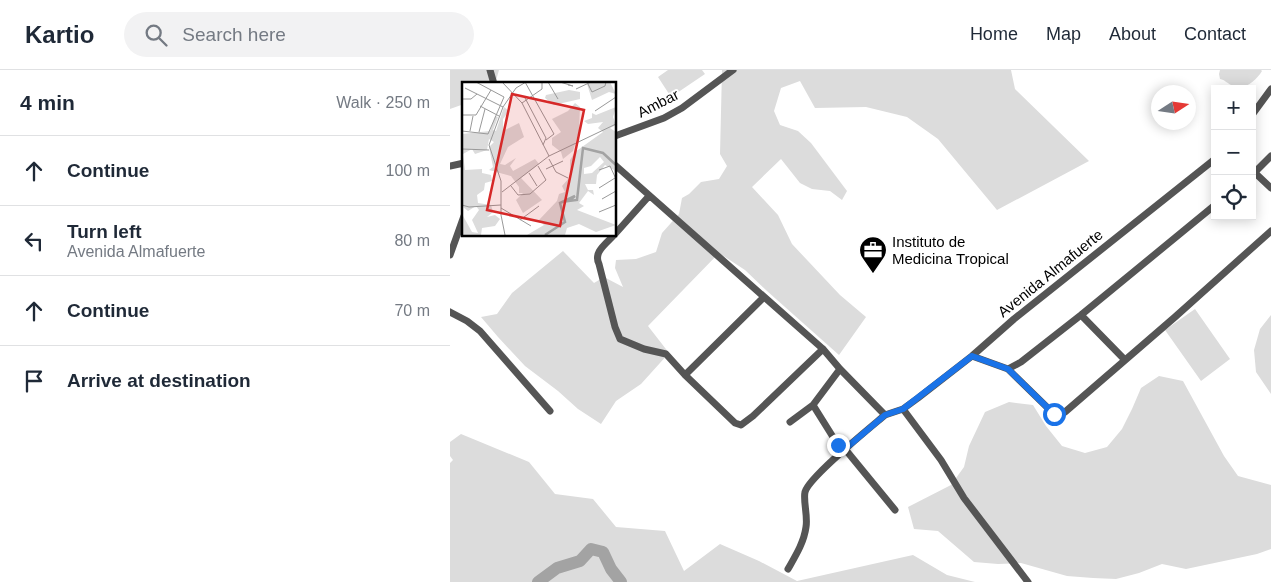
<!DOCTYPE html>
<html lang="en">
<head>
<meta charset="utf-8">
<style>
  :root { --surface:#fff; --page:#f2f2f3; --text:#1f2937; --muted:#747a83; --line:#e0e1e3 }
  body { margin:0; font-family:Arial,sans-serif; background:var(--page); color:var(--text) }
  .controls { position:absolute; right:15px; top:15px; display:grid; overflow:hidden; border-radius:0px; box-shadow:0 2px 12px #0003 }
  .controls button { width:45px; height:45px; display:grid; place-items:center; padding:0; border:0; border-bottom:1px solid var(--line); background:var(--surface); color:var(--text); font:25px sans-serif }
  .compass { position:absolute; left:701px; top:15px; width:45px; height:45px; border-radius:50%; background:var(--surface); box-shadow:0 2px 12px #0003; rotate:78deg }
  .stop { position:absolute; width:15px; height:15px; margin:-11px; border:4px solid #1a73e8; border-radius:50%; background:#fff }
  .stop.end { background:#1a73e8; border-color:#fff; box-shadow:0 1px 5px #0008 }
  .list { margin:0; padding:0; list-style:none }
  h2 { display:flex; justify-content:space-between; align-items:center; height:65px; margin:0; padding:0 20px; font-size:21px }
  h2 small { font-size:16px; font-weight:400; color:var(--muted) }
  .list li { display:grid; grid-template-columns:32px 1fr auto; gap:15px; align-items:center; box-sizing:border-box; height:70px; padding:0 20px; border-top:1px solid var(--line) }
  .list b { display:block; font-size:19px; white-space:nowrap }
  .list p { margin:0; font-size:16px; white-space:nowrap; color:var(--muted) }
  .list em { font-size:16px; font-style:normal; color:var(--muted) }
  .icon { flex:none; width:28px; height:28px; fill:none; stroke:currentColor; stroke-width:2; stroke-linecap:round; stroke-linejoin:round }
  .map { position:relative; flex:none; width:821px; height:512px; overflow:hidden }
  header { display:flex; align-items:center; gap:30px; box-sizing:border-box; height:70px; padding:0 25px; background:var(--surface); border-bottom:1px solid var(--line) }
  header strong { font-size:24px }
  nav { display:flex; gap:28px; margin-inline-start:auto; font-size:18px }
  .search { width:350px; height:45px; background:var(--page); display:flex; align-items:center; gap:12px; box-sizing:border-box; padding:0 18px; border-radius:28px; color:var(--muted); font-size:19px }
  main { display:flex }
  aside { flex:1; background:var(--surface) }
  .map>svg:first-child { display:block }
  .green { fill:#dcdcdc }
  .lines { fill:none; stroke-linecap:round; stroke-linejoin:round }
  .river { stroke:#a3a3a3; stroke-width:12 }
  .minor { stroke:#555; stroke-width:7 }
  .route { stroke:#1a73e8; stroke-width:6 }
  .labels { text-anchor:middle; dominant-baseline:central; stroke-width:4; stroke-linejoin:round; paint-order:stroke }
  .street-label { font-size:15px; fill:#000; stroke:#fff }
  .poi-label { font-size:15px; fill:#000; stroke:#fff; text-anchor:start }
  .inset-river { fill:none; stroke:#a3a3a3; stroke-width:2.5 }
  .inset-road { fill:none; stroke:#999; stroke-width:1 }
  .view { fill:#d62828; fill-opacity:0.15; stroke:#d62828; stroke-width:2.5 }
  .inset-edge { fill:none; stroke:#000; stroke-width:2.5 }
</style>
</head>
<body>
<header>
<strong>Kartio</strong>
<div class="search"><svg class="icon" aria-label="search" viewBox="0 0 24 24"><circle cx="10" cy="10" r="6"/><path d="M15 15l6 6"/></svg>Search here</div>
<nav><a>Home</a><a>Map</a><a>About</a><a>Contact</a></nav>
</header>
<main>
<aside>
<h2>4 min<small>Walk · 250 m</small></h2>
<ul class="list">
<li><svg class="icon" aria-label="ahead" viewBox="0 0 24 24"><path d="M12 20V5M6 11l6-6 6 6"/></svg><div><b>Continue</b></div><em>100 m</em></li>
<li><svg class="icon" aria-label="left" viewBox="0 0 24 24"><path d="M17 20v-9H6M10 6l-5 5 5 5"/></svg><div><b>Turn left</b><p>Avenida Almafuerte</p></div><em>80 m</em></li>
<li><svg class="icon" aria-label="ahead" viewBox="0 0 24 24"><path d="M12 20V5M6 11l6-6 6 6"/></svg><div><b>Continue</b></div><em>70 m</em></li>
<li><svg class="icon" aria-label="arrive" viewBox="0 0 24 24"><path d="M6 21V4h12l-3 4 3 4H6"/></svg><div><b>Arrive at destination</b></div></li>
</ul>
</aside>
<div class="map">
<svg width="821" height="512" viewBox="0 0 821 512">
  <rect width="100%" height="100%" fill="#fff"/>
  <path class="green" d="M0 0H49L45 14H14V34L0 39Z
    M218 0H252L255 4 221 27 208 7Z
    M272 0H561L565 19 639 91 547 140 488 69 457 47 416 37 365 38 350 11 331 18 324 41 330 55 348 61 361 73 397 121 392 130 380 121 362 119 350 113 331 89 302 117 328 145 342 174 390 225 416 247 389 285 317 221 295 200 269 183 198 256 219 283 191 314 166 331 151 354 128 339 108 321 75 296 48 267 31 247 47 244 62 223 113 181 144 213 154 207 173 217 165 198 166 190 186 189 206 182 212 163 229 144 232 128 239 124 251 112 269 109 277 96 270 84Z
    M770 0H811L812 1C806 11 793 22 781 15 777 13 775 10 770 9L769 4Z
    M745 239 780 289 751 311 715 260Z
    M821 245V324L806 302 804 280 810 259Z
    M709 306 733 311 774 386 788 406 821 415V479L807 484 736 499 712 494 689 503 666 509 643 508 617 506 571 493 548 494 524 492 488 461 464 459 458 437 501 415 514 397 519 376 535 342 559 332 583 335 596 356 612 376 635 383 657 377 672 359 682 339 691 318Z
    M11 364 79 392 105 424 143 429 166 457 215 461 234 501 270 474 309 491 347 511 463 485 497 505 525 512H0V393L3 390 0 386V372Z"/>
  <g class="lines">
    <path class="river" d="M88 512 107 498 130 491 141 479 153 482 161 499 171 512"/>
    <path class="minor" d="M40 0 44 14
      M802 45 821 19
      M165 66 214 48 232 38 283 0
      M165 95 373 279 390 299 435 345 453 339 468 328 522 286 564 249 765 89
      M0 96 14 93
      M803 101 821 118
      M802 105 821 86
      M165 164 199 126
      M164 165C156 174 143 182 149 194L165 257 170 269 194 279 216 284 235 305 285 353 291 355 303 346 373 279
      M0 185 14 146
      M0 242 17 251 30 261 100 341
      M631 245 675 290
      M522 286 558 299 571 292 631 245 765 135
      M558 299 604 344 611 345 615 342 725 247 821 161
      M235 305 314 227
      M363 335 388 375 395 379 445 440
      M453 339 491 390 514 428 578 512
      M340 352 363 335 390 299
      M338 499C346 485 354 472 356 457 358 446 353 431 355 422 359 407 421 357 435 345"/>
  </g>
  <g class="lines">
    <path class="route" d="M388 375 395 379 435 345 453 339 522 286 558 299 604 344"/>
  </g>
  <defs>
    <g id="office-pin" transform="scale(1.4375)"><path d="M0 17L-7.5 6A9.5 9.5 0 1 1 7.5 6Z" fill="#000" stroke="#fff"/><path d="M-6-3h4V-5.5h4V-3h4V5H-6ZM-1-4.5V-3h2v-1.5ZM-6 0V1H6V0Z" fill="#fff"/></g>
  </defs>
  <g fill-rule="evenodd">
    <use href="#office-pin" x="423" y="180"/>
  </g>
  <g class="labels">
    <g class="street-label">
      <text transform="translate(208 33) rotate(-27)">Ambar</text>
      <text transform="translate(600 203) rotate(-39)">Avenida Almafuerte</text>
    </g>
    <g class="poi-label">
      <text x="442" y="171">Instituto de<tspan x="442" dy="17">Medicina Tropical</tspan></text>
    </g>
  </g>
  <g transform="translate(12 12)">
    <rect width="154" height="154" fill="#fff"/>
    <path d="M130 0H148L154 12 147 10 130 18 125 2ZM107 8 118 10V17L92 23 83 16 84 13ZM113 21 118 25 117 49 111 69 101 77 99 70 90 63V56L99 50 90 37 106 29ZM42 25 47 29 41 37V49L57 41 62 55 46 65 38 82 43 83 54 76 48 84 51 89 73 77 77 82 59 96 80 118 61 131 54 118 61 111H57V105L49 94 27 88 31 85 27 65 32 60 27 57 25 68 13 72 10 67 1 72 3 88 20 87V91L29 93 30 99 23 101 22 108 15 113 16 121 29 123 31 130 25 135 33 133 38 137 33 144 20 146 19 153H0V132L10 150 16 151 10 138 17 128 14 124 6 129 1 125 0 52 28 49 33 34 36 35 31 48 34 49ZM154 25 151 35 154 43 148 46 154 50V94L152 88 143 83 135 93 134 102H123L126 108H131L132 113 126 109 117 121 122 124 115 128 154 143 134 150 117 142 105 146 103 153H65L82 143 77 138 95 119 97 112 103 110 100 104 108 95V78L113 70 141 50 136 46 141 40 126 42 122 39 130 36V31L134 33ZM138 75 142 80 130 91 122 92V86L129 84Z" fill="#dcdcdc" fill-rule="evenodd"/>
    <path class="inset-river" d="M83 153 103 140 98 121 113 114 107 119 115 118 121 66 141 71 154 83"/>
    <path class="inset-road" d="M14 0 42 15M40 0 60 21 87 74M63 0 92 52 84 58M86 0 96 17M98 0 111 4 106 3M126 2 130 10 143 4 144 0M3 6 41 25M114 7 129 0M62 14 84 56 81 63M0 17H9L15 12M60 21 80 7V0M18 24 37 34M133 29 154 15M0 33H14L29 8M0 49 26 52M8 49 11 34M17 50 23 27M26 52 42 15M0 67 27 68M87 77 94 90 106 96M84 87 101 79M137 88 148 84 154 97M67 91 75 104M49 104 56 113 68 112 84 98 76 84M137 106 153 96M40 110 87 74 154 42M140 117 154 109M0 123 7 125 39 123M39 126 69 144M137 130 154 123M58 138 77 124M43 153 39 133V99L27 63 41 25 54 6 64 0"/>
    <path class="view" d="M50 12 122 28 98 144 25 128Z"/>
    <rect width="154" height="154" class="inset-edge"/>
  </g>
</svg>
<div class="controls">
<button>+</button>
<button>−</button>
<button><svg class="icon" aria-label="locate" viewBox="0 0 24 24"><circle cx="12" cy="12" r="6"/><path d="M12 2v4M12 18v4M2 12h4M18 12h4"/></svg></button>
</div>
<svg class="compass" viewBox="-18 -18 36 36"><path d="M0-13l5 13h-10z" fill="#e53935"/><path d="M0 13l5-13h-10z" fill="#747a83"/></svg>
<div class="stop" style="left:604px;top:344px"></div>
<div class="stop end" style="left:388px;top:375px"></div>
</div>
</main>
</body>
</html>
